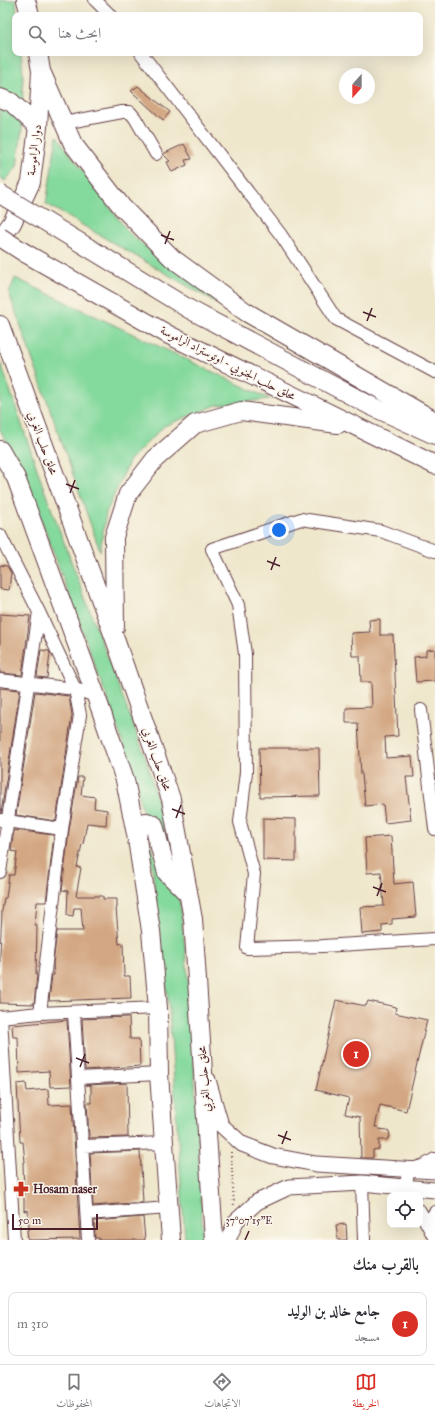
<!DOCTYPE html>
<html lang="ar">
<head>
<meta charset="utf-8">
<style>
  :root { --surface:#fff; --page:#f2f2f3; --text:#2b2b33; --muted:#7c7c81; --line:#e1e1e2; --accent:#d93025 }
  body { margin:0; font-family:"IM FELL Great Primer",Amiri,serif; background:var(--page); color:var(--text); direction:rtl }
  .controls { position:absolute; right:12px; bottom:12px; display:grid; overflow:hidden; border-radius:8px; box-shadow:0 4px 16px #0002 }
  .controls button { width:36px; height:36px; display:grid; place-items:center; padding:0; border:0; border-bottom:1px solid var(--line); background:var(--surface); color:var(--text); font:20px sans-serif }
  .compass { position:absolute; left:339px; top:68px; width:36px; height:36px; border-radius:50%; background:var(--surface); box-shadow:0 4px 16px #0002; rotate:201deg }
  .scale { position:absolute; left:12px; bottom:10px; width:86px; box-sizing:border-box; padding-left:4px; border:2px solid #4a1f2b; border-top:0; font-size:11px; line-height:14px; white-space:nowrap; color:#4a1f2b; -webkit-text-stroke:3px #fbf7ec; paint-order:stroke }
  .you { position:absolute; left:279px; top:530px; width:14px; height:14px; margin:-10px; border:3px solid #fff; border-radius:50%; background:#1a73e8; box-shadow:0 0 0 6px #1a73e833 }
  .badge { display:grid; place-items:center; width:26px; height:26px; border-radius:50%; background:var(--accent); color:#fff; font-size:13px; font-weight:700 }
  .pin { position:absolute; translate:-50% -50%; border:2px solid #fff; box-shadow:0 1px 4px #0006 }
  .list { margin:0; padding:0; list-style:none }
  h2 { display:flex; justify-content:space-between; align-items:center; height:52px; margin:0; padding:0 16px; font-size:17px }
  h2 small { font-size:13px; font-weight:400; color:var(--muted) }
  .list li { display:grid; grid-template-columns:26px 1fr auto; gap:12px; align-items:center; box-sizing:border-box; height:64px; margin:0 8px 8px; padding:0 8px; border:1px solid var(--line); border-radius:8px }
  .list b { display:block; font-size:15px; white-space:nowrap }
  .list p { margin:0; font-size:13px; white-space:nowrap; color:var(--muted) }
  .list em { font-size:13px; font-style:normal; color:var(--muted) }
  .icon { flex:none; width:22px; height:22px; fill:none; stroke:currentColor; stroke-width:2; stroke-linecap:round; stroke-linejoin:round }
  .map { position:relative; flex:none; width:435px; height:1240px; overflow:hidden; direction:ltr }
  .search { position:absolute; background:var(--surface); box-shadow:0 4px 16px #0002; left:12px; right:12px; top:12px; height:44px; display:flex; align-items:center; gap:10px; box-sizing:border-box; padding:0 14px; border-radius:8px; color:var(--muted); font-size:15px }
  .sheet { height:124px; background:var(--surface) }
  nav { display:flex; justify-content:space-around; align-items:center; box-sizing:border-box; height:56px; border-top:1px solid var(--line); background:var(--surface); font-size:11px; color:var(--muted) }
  nav a { display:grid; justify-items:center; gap:2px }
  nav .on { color:var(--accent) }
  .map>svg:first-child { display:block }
  .green { fill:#84d99d; stroke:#677c64 }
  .building { fill:#d3a783 }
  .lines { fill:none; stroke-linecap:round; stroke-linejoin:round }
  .minor-casing { stroke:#633d43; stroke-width:14 }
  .major-casing { stroke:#633d43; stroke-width:17 }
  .highway-casing { stroke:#633d43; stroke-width:20 }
  .path { stroke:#633d43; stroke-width:2; stroke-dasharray:1 3; stroke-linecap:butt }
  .minor { stroke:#fff; stroke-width:12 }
  .major { stroke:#fff; stroke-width:15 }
  .highway { stroke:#fff; stroke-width:18 }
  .highway-bridge-casing { stroke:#633d43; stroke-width:20; stroke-linecap:butt }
  .highway-bridge { stroke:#fff; stroke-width:18 }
  .ticks { fill:none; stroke:#4a1f2b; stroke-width:1.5 }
  .labels { text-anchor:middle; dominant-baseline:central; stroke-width:3; stroke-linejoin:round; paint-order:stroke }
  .street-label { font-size:12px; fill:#4a1f2b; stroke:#fbf7ec }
  .poi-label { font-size:12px; font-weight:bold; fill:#4a1f2b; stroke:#fbf7ec; text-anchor:start }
  .ticks-label { font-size:10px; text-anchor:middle; fill:#4a1f2b; stroke:#fbf7ec; stroke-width:3; stroke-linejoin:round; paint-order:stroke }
</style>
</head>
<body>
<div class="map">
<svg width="435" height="1240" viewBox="0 0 435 1240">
  <rect width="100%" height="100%" fill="#fbf7ec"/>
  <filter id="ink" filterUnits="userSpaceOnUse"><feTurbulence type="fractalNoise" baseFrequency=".025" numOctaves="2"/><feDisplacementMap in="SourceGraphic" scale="8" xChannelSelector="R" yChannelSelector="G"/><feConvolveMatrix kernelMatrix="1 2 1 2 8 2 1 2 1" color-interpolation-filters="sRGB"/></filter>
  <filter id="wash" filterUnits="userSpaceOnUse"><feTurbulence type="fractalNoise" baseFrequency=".012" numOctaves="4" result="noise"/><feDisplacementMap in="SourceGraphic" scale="16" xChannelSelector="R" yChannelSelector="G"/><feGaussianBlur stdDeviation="0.9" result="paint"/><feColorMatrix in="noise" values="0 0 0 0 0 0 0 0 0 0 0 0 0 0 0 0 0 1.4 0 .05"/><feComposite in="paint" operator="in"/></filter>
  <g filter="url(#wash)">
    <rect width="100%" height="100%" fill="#efe7cc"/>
    <path class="green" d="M0 0H16L17 15H15V53H21L23 73 22 128 17 167 5 181 0 178Z
      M57 136 129 233 174 270 284 342 46 204Z
      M15 278 270 399 217 405 164 426 130 460 106 513 100 551 9 293Z
      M0 361 45 492 146 759 174 863 143 814 134 775 107 698 25 475 0 430Z
      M148 833 160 873 180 901 187 967 193 1044 203 1240H185L169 1009Z"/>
    <g id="blocks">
      <path class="building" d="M138 86 170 112 163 120 131 91Z
        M184 144 192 159 185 160 187 165 172 172 167 162 170 161 163 154Z
        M0 565 7 566 11 573 9 590 0 589Z
        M0 614 30 616 22 675 0 673Z
        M380 619V635H393L398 736 385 737 386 758 412 756 414 777H406L411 820 385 823 383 804 365 806 362 774H361L358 723H346V708L372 707 371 682H361L360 656H352L351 633 370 632 369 620Z
        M435 649V681L416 682 414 657 426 656V650Z
        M41 650 49 651 50 654 47 678 37 677Z
        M0 688 20 690 1 813H0Z
        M35 692 69 696 72 715 56 821 16 815Z
        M259 748H319L320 796 260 797Z
        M78 777H83L81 795 95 797 94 808 107 810 106 825 87 823 83 844H82L77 867 81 868 76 896H103V899H117V908H116L119 944 123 943 124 976H130L131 998 49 1001 52 975H54L53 964 57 931H83L81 908H74L73 916 67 915 68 891 62 890 69 830Z
        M263 818 296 819V861L263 860Z
        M14 830 54 835 46 902H37L35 925H37L36 975H37L34 1004 0 1003V953L2 911 4 898H6L9 875H14L17 852 11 851Z
        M391 836 394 884 413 882 416 917 392 919V924L382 925V932L362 934 360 907 384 906 381 872 367 873 365 838Z
        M336 1000 366 1006 368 1001 396 1007 395 1013 427 1020 406 1111 380 1105 375 1127H378L379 1129 387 1130 389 1131 390 1137 386 1140H379V1149L373 1150V1158H361L360 1117 345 1114 349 1098 316 1090Z
        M129 1017 130 1039H139L140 1066 85 1070 82 1019Z
        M67 1020 71 1086 50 1087 49 1071 19 1073 18 1037H13L12 1025Z
        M26 1083 27 1091 48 1089 49 1105 72 1104 80 1239 28 1240 27 1230 29 1229 28 1210 24 1211V1197L23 1162H25L23 1142H20L17 1084Z
        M127 1083 128 1137 89 1138 87 1103H91V1085H86Z
        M140 1151 143 1202 93 1206 90 1153Z
        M143 1217 145 1240H99V1238H95L94 1221Z
        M346 1224 347 1240H338L336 1225Z"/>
    </g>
  </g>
  <g filter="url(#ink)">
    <use href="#blocks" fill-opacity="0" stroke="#633d43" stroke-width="1"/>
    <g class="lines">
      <g class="minor-casing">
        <path id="minor" d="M95 0 110 15
          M141 53 281 235 336 319 435 372
          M64 123 122 112H130L135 118 156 154
          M0 535 39 612 75 689 80 715 62 829 40 1013
          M435 551 381 531 301 519 212 549 238 605 245 654 246 772 240 822 254 874 247 948 323 946 435 939
          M0 680 75 689 96 696
          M421 710 435 829
          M0 820 62 829
          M0 872 39 612
          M74 1013 88 1240
          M0 1017 40 1013 158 1008
          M1 1017 14 1240
          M78 1078 159 1074
          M82 1146 164 1143
          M362 1183 364 1240
          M409 1193 405 1187 409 1170 425 1165 435 1159
          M420 1211 435 1239
          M87 1214 169 1208
          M431 1230 433 1215 435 1212"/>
      </g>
      <g class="major-casing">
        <path id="major" d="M208 1080 221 1125 242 1144 273 1156 316 1164 435 1171
          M228 1240 236 1221 257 1202 289 1187 362 1183 435 1190"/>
      </g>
      <g class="highway-casing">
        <path id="highway" d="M26 0 30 15
          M41 71 73 144 122 207 172 258 246 312 435 421
          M0 98 11 102 38 127
          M43 220 189 309 371 406 435 435
          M0 239 12 223 31 182 38 127 41 71 38 53
          M25 253 169 335 435 465
          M0 325 116 642 171 799 193 919 214 1240
          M0 450 16 478 96 696 125 780 137 839 151 931 158 1008 159 1074 171 1240
          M115 627 114 537 128 494 155 459 195 424 241 411 338 424
          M137 839 139 823 147 822 154 825 167 873 188 894"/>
      </g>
      <path class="path" d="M231 1152 234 1206"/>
      <use href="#minor" class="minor"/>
      <use href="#major" class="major"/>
      <use href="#highway" class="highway"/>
      <g class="highway-bridge-casing">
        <path id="highway-bridge" d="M0 194 43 220
          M0 237 25 253"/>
      </g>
      <use href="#highway-bridge" class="highway-bridge"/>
    </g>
  </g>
  <path class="ticks" d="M161 235 174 240M165 244 170 231M363 312 376 317M367 321 372 308M66 484 79 489M70 493 75 480M267 561 280 566M271 570 276 557M172 809 185 814M176 818 181 805M373 887 386 892M377 896 382 883M76 1058 89 1063M80 1067 85 1054M278 1135 291 1140M282 1144 287 1131M245 1240 249 1231"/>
  <defs>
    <g id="pharmacy-bare" transform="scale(1.2)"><path d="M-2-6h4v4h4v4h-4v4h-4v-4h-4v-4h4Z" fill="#c8321e" stroke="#fbf7ec" stroke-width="2.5" paint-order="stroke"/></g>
  </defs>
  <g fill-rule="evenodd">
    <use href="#pharmacy-bare" x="21" y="1189"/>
  </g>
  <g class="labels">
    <g class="street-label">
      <text transform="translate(34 150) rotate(-83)">دوار الراموسة</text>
      <text transform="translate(228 363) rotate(27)">محلق حلب الجنوبي - اوتوستراد الراموسة</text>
      <text transform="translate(43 443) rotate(70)">محلق حلب الغربي</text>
      <text transform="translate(157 759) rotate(71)">محلق حلب الغربي</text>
      <text transform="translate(204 1079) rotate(-94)">محلق حلب الغربي</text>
    </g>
    <g class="poi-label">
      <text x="33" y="1189">Hosam naser</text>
    </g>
  </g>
  <g class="ticks-label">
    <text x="249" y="1224">37°07'15"E</text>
  </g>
</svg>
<div class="controls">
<button><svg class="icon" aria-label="locate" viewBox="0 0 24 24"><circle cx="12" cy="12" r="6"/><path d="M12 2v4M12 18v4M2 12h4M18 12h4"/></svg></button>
</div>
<svg class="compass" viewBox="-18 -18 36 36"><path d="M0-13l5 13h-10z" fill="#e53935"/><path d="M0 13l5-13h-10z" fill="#7c7c81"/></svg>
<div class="scale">50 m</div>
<div class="you"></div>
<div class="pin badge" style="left:356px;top:1054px">1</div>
<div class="search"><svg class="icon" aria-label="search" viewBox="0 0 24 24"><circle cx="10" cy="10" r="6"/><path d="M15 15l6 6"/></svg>ابحث هنا</div>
</div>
<section class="sheet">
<h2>بالقرب منك<small></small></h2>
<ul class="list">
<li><span class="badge">1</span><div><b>جامع خالد بن الوليد</b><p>مسجد</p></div><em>310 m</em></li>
</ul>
</section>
<nav>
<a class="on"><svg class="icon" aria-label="map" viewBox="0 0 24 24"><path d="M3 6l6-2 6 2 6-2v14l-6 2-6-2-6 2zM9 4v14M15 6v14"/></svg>الخريطة</a>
<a><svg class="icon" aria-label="directions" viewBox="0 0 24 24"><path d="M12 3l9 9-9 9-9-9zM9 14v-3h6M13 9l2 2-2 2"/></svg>الاتجاهات</a>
<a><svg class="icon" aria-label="saved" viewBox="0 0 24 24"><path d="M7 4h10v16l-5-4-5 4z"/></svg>المحفوظات</a>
</nav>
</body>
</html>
